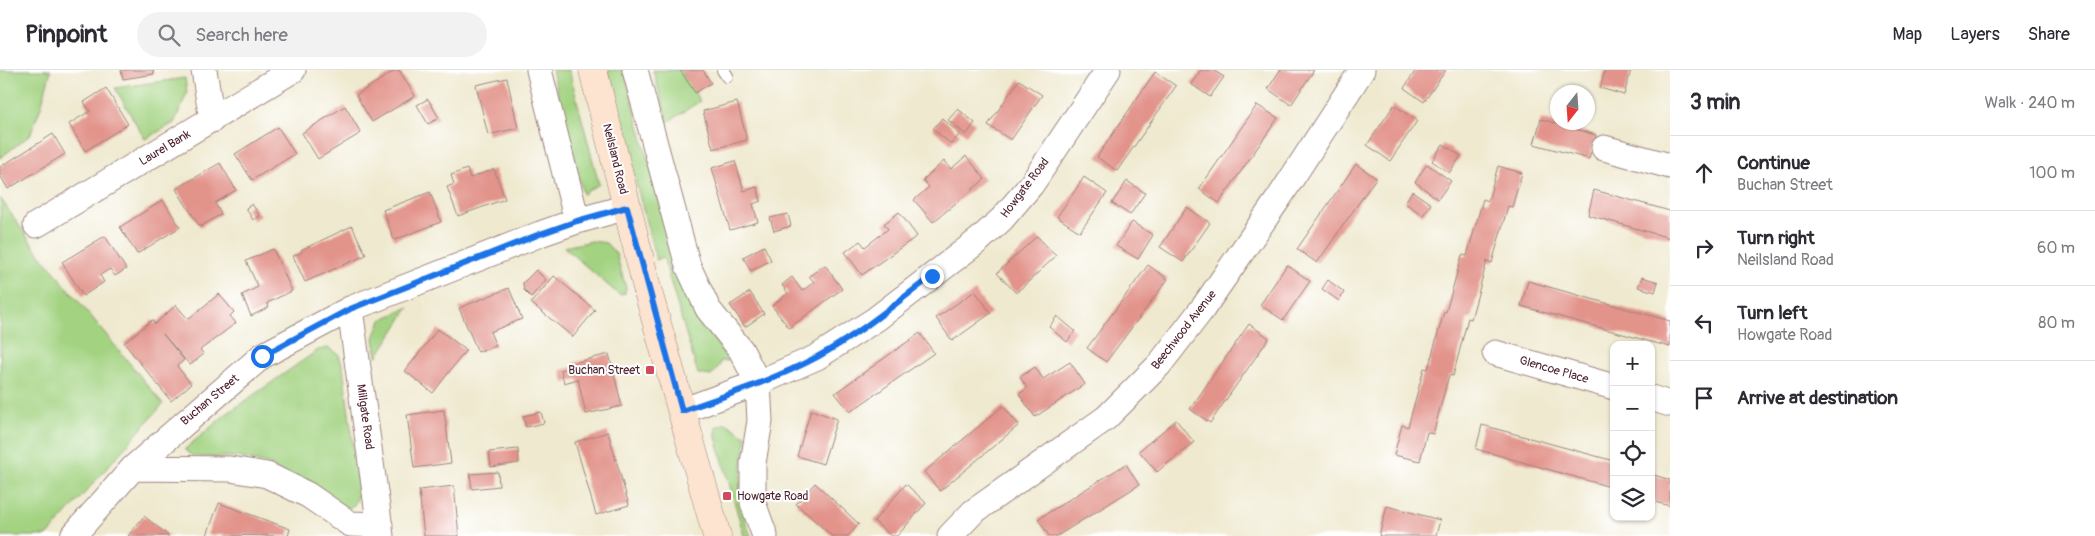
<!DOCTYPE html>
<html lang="en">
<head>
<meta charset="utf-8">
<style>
  :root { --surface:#fff; --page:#f2f2f3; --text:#2b2b33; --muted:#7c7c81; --line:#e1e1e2 }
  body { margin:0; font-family:Pangolin,sans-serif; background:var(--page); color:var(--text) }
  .controls { position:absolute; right:15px; bottom:15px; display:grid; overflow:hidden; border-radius:10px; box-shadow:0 1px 4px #0004 }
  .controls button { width:45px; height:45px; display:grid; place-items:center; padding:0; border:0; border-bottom:1px solid var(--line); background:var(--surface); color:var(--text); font:25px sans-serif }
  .compass { position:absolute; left:1550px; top:15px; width:45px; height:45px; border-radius:50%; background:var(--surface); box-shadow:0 1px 4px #0004; rotate:197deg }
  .stop { position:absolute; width:15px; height:15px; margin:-11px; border:4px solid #1a73e8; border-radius:50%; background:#fff }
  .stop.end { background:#1a73e8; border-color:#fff; box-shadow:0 1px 5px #0008 }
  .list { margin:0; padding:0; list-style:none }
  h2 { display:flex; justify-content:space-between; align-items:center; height:65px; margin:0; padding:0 20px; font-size:21px }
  h2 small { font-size:16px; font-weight:400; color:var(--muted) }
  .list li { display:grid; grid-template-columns:32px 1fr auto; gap:15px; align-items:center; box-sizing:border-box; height:75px; padding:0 20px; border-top:1px solid var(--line) }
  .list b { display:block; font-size:19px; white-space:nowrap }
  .list p { margin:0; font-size:16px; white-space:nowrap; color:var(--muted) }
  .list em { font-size:16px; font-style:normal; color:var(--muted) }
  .icon { flex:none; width:28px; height:28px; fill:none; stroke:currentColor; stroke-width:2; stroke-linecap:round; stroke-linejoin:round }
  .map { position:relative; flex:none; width:1670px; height:466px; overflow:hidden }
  header { display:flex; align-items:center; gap:30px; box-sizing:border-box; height:70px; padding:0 25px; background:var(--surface); border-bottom:1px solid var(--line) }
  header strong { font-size:24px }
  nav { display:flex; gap:28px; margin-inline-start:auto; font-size:18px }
  .search { width:350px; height:45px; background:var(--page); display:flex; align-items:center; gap:12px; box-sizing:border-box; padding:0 18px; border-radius:28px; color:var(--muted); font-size:19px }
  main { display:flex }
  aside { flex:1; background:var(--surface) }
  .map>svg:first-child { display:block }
  .green { fill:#a3d381; stroke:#767956 }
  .building { fill:#e2938a }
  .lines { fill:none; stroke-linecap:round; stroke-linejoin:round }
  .lane-casing { stroke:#9c847d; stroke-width:14 }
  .street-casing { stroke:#9c847d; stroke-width:27 }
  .secondary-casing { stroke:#9c847d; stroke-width:29 }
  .lane { stroke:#fff; stroke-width:12 }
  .street { stroke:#fff; stroke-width:25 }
  .secondary { stroke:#fde4d1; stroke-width:28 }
  .route { stroke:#1a73e8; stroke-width:6 }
  .poi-dot { fill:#d1495b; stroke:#fff; stroke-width:2 }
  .labels { text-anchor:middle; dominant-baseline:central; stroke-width:4; stroke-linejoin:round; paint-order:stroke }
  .street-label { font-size:12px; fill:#4a1f2b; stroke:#fff }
  .poi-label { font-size:12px; fill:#4a1f2b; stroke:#fff; text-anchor:end }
</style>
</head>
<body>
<header>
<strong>Pinpoint</strong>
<div class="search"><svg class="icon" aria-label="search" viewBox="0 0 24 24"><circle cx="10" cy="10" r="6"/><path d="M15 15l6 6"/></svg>Search here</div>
<nav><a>Map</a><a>Layers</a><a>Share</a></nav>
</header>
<main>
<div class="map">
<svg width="1670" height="466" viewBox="0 0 1670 466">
  <rect width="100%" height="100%" fill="#fff"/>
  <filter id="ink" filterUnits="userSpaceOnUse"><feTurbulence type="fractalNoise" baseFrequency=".02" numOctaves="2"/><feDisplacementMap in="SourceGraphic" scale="10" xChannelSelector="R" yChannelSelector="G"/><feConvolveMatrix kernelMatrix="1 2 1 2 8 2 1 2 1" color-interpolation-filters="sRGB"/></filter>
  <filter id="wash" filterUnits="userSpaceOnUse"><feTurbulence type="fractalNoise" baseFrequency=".0096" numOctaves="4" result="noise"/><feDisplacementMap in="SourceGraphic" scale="20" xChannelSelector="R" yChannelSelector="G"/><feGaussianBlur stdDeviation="1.12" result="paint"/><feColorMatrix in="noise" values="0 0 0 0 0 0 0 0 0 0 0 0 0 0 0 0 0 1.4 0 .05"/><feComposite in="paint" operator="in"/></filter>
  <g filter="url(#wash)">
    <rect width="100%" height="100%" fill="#efe9cf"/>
    <path class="green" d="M0 0H51L41 37 30 65 0 88Z
      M552 0H569L599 114 583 124Z
      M607 0H624L682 216 692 236 728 291H720V295L711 306 698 304 663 187 656 190Z
      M653 0H680L700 31 668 52Z
      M185 8 187 23 174 53 145 69 115 18Z
      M0 128 35 178 163 334 47 466H0Z
      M592 171 606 173 616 184 626 218 625 223 621 225 618 224 564 177Z
      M409 237 377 287 374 268 381 250Z
      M328 278 339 285 343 297 359 421 355 434 349 438 338 436 268 394 238 387H201L191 385 185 379 225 345 318 280Z
      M726 353 747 367C740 402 736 432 751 466H744L716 367V357Z"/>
    <g id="blocks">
      <path class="building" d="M121 0H153L154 4 123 9Z
        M396 0H399L415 26 372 52 356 25Z
        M680 0H703L711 13 695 23Z
        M1201 0H1213L1224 7 1210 27 1191 14Z
        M1280 0H1314L1291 35 1268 19Z
        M1416 0H1446L1424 32 1404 18Z
        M1605 0H1631L1624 25 1600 18Z
        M1155 2 1176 16 1117 101 1097 87Z
        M507 8 518 58 488 65 476 15Z
        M1019 10 1042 25 1011 70 988 55Z
        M106 18 128 54 85 81 69 54 90 41 84 32Z
        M428 29 439 48 428 54 417 35Z
        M737 32 747 70 713 79 703 41Z
        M1257 35 1278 48 1219 133 1199 119Z
        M1394 35 1417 51 1390 91 1367 75Z
        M345 36 361 63 318 89 302 63Z
        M958 39 975 53 966 65 948 50Z
        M942 48 960 64 951 74 933 59Z
        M1541 49 1596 65 1589 89 1534 74Z
        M278 57 295 84 252 110 235 84Z
        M53 64 65 84 8 119 0 105V97Z
        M1443 74 1461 86 1449 103 1432 91Z
        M966 86 985 109 933 152 914 130 929 117 923 110 944 91 951 99Z
        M735 91 744 121 757 117 761 131 753 134 758 152 730 160 712 98Z
        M220 93 236 120 215 133 221 144 200 157 176 119Z
        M1356 94 1376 108 1317 193 1297 179Z
        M1427 94 1451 111 1438 129 1415 112Z
        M1498 96 1522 103 1512 137 1508 136 1492 193 1487 191 1471 249 1468 248 1453 306 1449 305 1433 364 1427 362 1420 391 1394 385 1402 355 1408 357 1424 298 1428 299 1444 242H1446L1462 185 1467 186 1483 129 1488 131Z
        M467 99 470 108 494 99 505 129 458 146 447 117 454 114 451 105Z
        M1084 107 1107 123 1080 162 1057 147Z
        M1127 111 1145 123 1130 145 1112 133Z
        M1594 120 1670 141V168L1588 145Z
        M1412 121 1431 134 1423 145 1405 133Z
        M430 122 441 152 394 170 383 140Z
        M163 130 180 157 137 184 120 157Z
        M252 134 260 146 253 150 246 138Z
        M1187 137 1210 153 1183 192 1160 177Z
        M899 142 917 166 862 205 845 182 860 171 865 177 888 159 884 154Z
        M788 144 791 156 774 161 770 148Z
        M1132 152 1153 165 1138 189 1116 176Z
        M352 156 366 185 305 212 293 186 302 182 301 180Z
        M105 166 126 199 115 206 110 199 100 205 104 212 83 226 62 192Z
        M1037 166 1056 186 1016 223 997 203Z
        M764 176 771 190 751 201 743 187Z
        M273 179 292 221 267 233 269 237 251 246 242 225 258 217 246 191Z
        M825 195 842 219 789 258 772 236 788 223 782 215 792 207 802 221 814 212 809 206Z
        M1148 195 1168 209 1106 292 1087 278Z
        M1287 195 1310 211 1283 250 1260 235Z
        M536 200 546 210 531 227 524 220 523 213Z
        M554 206 595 240 573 267 531 233Z
        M1642 207 1658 212 1655 222 1638 217Z
        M1328 210 1344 222 1339 231 1322 219Z
        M1528 211 1670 251V277L1521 236Z
        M509 218 522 249 490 262 496 276 478 282 459 238Z
        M975 221 991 243 952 271 936 248Z
        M750 222 764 244 745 257 730 235Z
        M219 224 234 242 230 246 236 253 200 280 204 284 190 295 162 263 184 290 177 296 191 314 171 331 124 273 152 250 155 254 176 235 188 249Z
        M1057 246 1075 261 1067 272 1049 257Z
        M1249 254 1269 268 1210 353 1190 339Z
        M438 259 466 280 433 323 405 301Z
        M920 263 934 283 850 342 835 323Z
        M609 284 622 336 586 344 578 309 564 313 561 300 574 297 573 293Z
        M1070 292 1085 314 1035 347 1019 324 1027 318 1020 307 1035 297 1043 309Z
        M1003 336 1019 355 940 421 924 402Z
        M444 340 451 393 414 398 407 345Z
        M811 340 837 349 823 394 797 386Z
        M541 342 544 353 526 357 523 346Z
        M1176 350 1194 372 1157 402 1139 381Z
        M1482 355 1614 391V418L1476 379Z
        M608 362 629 435 596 445 575 372Z
        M518 379 519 393 491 397 489 382Z
        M1126 394 1139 415 1057 466H1049L1038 449Z
        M498 402 499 416 472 419 470 404Z
        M1651 404 1670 410V436L1651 431Z
        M815 413 859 454 848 466H832L796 434Z
        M906 414 926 433 897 466H891L874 451Z
        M454 416 459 466H424L419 420Z
        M219 433 290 459 288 466 207 465Z
        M1387 436 1440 450 1436 466H1379Z
        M144 446 169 466H128Z"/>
    </g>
  </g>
  <g filter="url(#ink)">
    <use href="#blocks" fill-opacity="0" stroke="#9c847d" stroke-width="1"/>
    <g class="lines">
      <g class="lane-casing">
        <path id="lane" d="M723 0 727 6"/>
      </g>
      <g class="street-casing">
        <path id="street" d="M204 0 212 50
          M539 0 577 151
          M635 0 688 196 708 239 741 280 758 313 760 351 753 393V433L765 466
          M1604 78 1670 96
          M36 155 293 0
          M350 239 381 466
          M1495 283 1614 317
          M1651 328 1670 334
          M682 341 758 313 817 287 876 249 979 170 1002 149 1031 115 1108 0
          M133 398 230 399 267 405 308 425 350 454 380 455
          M73 466 133 398 262 286 350 239 540 164 577 151 627 137
          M950 466 973 442 1106 348 1159 295 1203 238 1279 128 1362 0"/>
      </g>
      <g class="secondary-casing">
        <path id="secondary" d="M593 0 648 222 717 466"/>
      </g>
      <use href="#lane" class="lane"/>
      <use href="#street" class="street"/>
      <use href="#secondary" class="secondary"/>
    </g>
  </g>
  <g class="lines" filter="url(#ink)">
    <path class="route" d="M262 286 350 239 540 164 577 151 627 137 682 341C727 325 774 310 817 287 858 265 895 234 932 206"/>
  </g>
  <g class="poi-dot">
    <rect x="645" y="295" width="10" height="10" rx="2.5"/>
    <rect x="722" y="421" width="10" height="10" rx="2.5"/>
  </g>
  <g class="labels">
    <g class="street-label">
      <text transform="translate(165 78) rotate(-31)">Laurel Bank</text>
      <text transform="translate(615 89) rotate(76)">Neilsland Road</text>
      <text transform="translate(1025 118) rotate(-53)">Howgate Road</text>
      <text transform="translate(1184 260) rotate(-52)">Beechwood Avenue</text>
      <text transform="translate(1554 300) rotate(16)">Glencoe Place</text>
      <text transform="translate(210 330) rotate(-40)">Buchan Street</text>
      <text transform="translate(365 347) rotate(82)">Millgate Road</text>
    </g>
    <g class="poi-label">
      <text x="640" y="300">Buchan Street</text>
      <text x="737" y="426" text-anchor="start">Howgate Road</text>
    </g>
  </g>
</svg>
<div class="controls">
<button>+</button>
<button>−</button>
<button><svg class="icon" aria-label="locate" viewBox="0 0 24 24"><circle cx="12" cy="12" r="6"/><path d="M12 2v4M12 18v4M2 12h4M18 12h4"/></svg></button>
<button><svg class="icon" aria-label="layers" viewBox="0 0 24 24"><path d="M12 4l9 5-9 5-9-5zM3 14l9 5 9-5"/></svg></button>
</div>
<svg class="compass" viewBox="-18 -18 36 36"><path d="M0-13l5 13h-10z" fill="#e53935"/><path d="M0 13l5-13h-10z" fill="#7c7c81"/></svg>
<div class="stop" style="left:262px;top:286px"></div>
<div class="stop end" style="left:932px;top:206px"></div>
</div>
<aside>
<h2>3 min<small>Walk · 240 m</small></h2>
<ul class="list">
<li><svg class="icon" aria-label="ahead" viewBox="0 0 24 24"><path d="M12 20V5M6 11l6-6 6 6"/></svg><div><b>Continue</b><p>Buchan Street</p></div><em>100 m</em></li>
<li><svg class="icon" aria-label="right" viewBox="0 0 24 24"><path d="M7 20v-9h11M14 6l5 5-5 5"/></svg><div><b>Turn right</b><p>Neilsland Road</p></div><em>60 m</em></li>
<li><svg class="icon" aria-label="left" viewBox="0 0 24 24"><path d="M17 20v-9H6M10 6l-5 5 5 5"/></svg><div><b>Turn left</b><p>Howgate Road</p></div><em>80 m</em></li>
<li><svg class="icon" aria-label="arrive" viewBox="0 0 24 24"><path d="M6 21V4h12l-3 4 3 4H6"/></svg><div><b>Arrive at destination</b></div></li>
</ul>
</aside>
</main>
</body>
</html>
